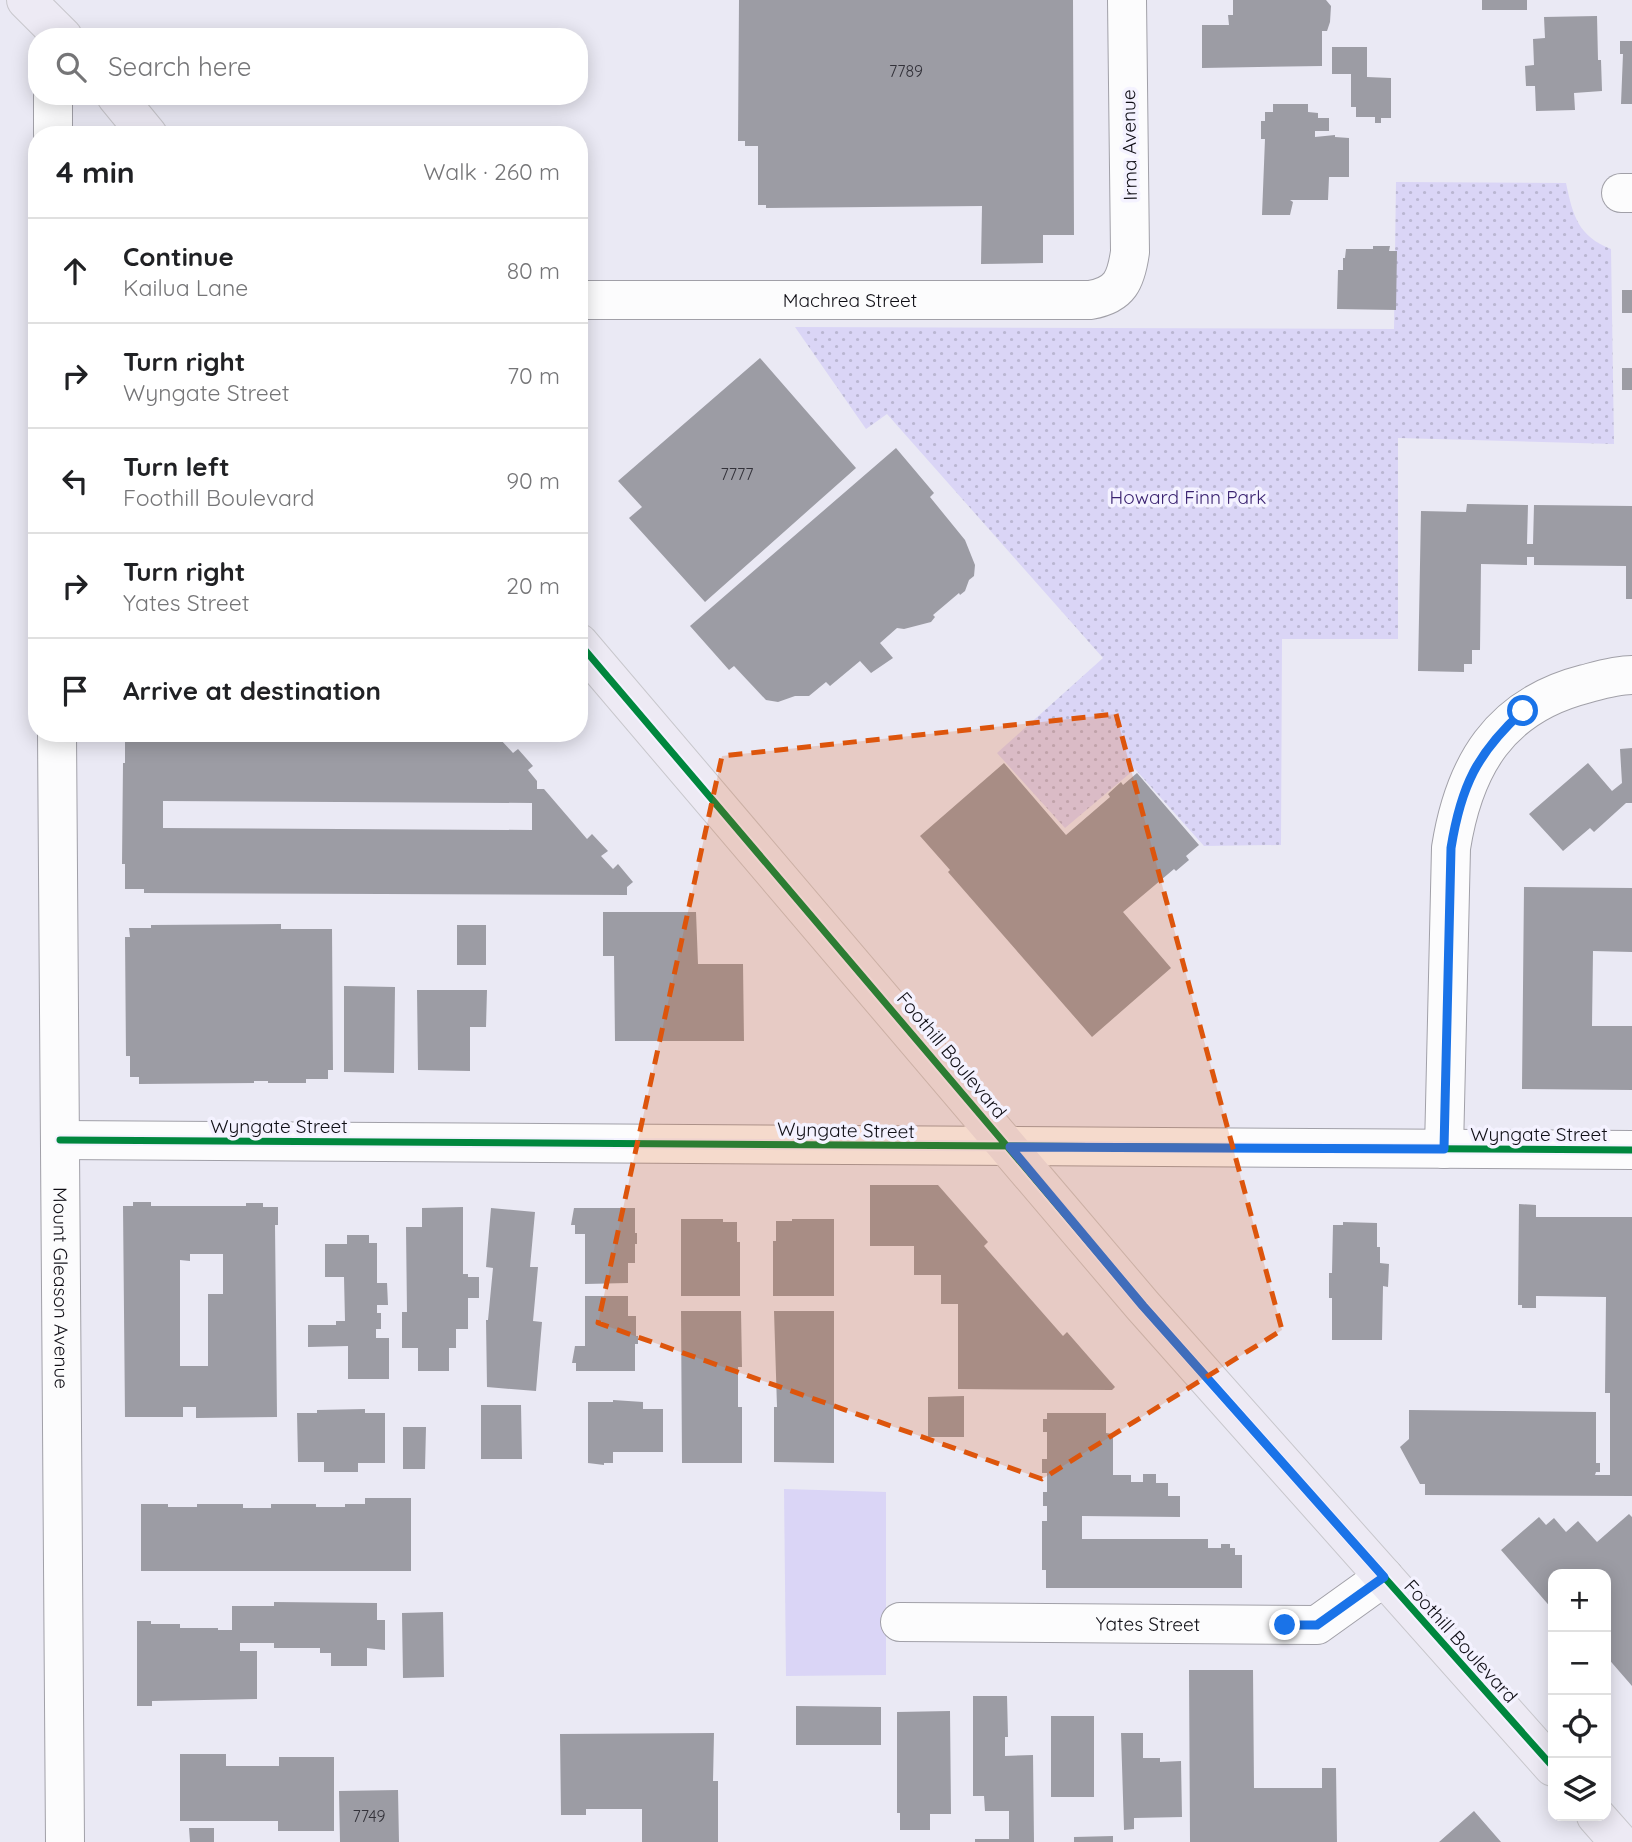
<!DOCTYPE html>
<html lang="en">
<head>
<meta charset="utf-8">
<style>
  :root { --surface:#fff; --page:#f2f2f2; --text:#202124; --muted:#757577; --line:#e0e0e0 }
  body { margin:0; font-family:Quicksand,sans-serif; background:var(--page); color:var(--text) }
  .controls { position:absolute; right:21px; bottom:21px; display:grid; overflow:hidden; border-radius:14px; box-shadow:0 4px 18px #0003 }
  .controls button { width:63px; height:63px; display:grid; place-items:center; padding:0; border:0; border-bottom:2px solid var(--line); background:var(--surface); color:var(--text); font:35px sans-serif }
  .stop { position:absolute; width:21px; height:21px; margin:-16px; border:5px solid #1a73e8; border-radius:50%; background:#fff }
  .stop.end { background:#1a73e8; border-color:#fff; box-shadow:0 2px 7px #0008 }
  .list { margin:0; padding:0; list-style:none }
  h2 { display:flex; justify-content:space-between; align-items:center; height:91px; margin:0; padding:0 28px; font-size:30px }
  h2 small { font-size:23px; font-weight:400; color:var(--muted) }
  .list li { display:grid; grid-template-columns:46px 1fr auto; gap:21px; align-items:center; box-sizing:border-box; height:105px; padding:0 28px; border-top:2px solid var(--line) }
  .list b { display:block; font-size:26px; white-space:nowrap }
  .list p { margin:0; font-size:23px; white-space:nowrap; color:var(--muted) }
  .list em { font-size:23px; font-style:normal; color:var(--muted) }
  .icon { flex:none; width:38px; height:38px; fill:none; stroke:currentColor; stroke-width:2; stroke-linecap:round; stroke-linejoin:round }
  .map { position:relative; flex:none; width:1632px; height:1842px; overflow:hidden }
  .search { position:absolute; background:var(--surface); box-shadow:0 4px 18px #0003; left:28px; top:28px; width:560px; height:77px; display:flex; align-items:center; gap:18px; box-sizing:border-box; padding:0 24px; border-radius:28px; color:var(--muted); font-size:26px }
  .panel { position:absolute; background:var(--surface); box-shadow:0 4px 18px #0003; left:28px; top:126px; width:560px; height:616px; border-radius:28px }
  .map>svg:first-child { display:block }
  .green { fill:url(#green-dots) }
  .pitch { fill:#dad5f6 }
  .building { fill:#9c9ca4; fill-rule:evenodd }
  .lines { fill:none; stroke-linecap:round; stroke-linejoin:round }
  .minor-casing { stroke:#a1a0a8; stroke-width:40 }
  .major-casing { stroke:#c8c7cc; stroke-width:40 }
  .minor { stroke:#fcfcfd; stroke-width:38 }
  .major { stroke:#edeaf4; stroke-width:38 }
  .cycleway-casing { stroke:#f4f2ff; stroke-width:11 }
  .cycleway { stroke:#00873e; stroke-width:7 }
  .route { stroke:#1a73e8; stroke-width:9 }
  .marked { fill:#dd550c; fill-opacity:0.2; stroke:#dd550c; stroke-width:5; stroke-dasharray:14 9; stroke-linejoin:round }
  .labels { text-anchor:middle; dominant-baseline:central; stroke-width:7; stroke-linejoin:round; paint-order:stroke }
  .number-label { font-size:16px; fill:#33323a }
  .street-label { font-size:19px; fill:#100f16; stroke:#f4f2ff }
  .park-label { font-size:19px; fill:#3a2270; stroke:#f4f2ff }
</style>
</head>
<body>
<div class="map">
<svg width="1632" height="1842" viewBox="0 0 1632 1842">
  <defs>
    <pattern id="green-dots" width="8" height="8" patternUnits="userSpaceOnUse" patternTransform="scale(1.75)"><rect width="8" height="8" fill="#dad5f6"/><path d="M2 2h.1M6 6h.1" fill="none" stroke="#bab6d2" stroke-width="1.8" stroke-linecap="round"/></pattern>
  </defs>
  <rect width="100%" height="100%" fill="#eae9f4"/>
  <path class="green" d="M1396 182 1566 183C1573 216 1578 236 1611 249L1614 444 1398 438V639H1282L1281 845 1204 846 1135 769 1065 828 997 753 1103 658 887 414 866 429 795 327 1394 329Z"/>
  <path class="pitch" d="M784 1489 886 1492V1675L786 1676Z"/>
  <path class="building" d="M739 0H1073L1074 235H1043V263L981 264 982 206 766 208V205H758V146H745V141H738Z
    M1233 0H1326L1331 6 1330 22 1327 31H1322V66L1202 68V25H1229L1228 15H1233Z
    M1482 0H1527V10H1482Z
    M1597 16 1598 60H1601L1602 91 1574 93 1575 110 1536 111 1535 86H1526L1525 66 1534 65 1533 39 1545 38 1544 17Z
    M1620 41H1632V104H1621L1623 54H1620Z
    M1332 47H1367V77L1391 78V118H1381V123H1375V117H1356V107H1351V74H1332Z
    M1273 104H1308V112L1318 113V118H1329V131H1315V137L1335 135V137L1349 138V177H1329L1328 200H1290L1293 202 1290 215H1262L1265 139H1261V121H1265V112H1273Z
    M1373 246H1390L1389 251H1397L1396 310 1337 309 1338 270H1343V258H1345L1346 249H1373Z
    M1622 290H1632V313H1622Z
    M760 358 856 468 705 602 629 518 642 507 618 481Z
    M1622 368H1632V390H1622Z
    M896 448 934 493 930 497 965 540 975 565 974 576 969 580 965 591 960 595 959 593 933 615 935 617 931 622 904 629 897 628 880 643 893 658 871 673 860 661 830 686 826 682 809 696H795L778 702 766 700 734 666 729 670 690 626Z
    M1467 504 1528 505 1527 544H1533L1534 505 1632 506V599H1626V566L1534 565V557H1527V565L1481 564 1480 650H1472V664H1464V672L1418 671 1421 511 1466 512Z
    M142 736 488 737V739H500L513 753 518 749 533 766 528 770 537 781V789H544L587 839 592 834 608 851 601 856 613 869 618 864 633 882 627 887V895L144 893V889H125V864H122L123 763H125V738H142ZM163 801 532 803V830L163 828Z
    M1632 748V803H1626L1594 832 1590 828 1563 851 1529 814 1588 763 1612 791 1622 783 1620 749Z
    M1004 763 1066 835 1110 797 1108 794 1121 782 1123 785 1137 773 1199 845 1186 856 1189 860 1176 871 1174 869 1123 912 1171 968 1092 1037 948 872 950 870 920 836Z
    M1524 887 1632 888V952L1593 951 1592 1026H1632V1090L1522 1089Z
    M603 912H696L698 964H743L744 1041H615L614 956H603Z
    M281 924V929H332L333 1070H328V1079H306V1083H268V1081H254V1083L139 1084V1077H130V1056H126L125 937H130L129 928H151V925Z
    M457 925H486V965H457Z
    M344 986 395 987 394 1073 344 1072Z
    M417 990H487L486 1027H470V1071L418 1070Z
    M870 1185H938L988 1242 984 1246 1063 1336 1067 1332 1115 1387 1112 1390 958 1389V1304H941V1275H914V1246H870Z
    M133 1202H151V1206H246V1203H263V1207H278V1225H275L277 1417 196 1418V1407H183V1417H125L123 1206H133ZM190 1254H223V1294H208V1366H180V1260L190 1261Z
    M1519 1204 1536 1205V1217H1632V1496L1425 1495V1484H1420L1400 1447 1409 1439V1410L1596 1412V1463H1600V1472H1596L1595 1475H1610V1393H1605L1606 1297 1536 1296V1308H1522V1305H1518Z
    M463 1207V1274H468V1277H479V1298H468V1329H456V1348H449V1371H418V1348H402V1312H407L406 1227H422V1208Z
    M491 1208 535 1212 530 1267H538L533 1321 542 1322 536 1391 487 1387 486 1320H488L493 1268 486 1267Z
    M574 1208H635V1233H637V1244H635V1263H628V1283L585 1284V1234H575V1225H571Z
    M681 1219H723V1222H737V1242H740V1296H681Z
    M792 1219H834V1296H773V1241H776V1221H792Z
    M1343 1222 1377 1223V1247H1380V1263L1389 1264 1388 1287 1383 1286 1382 1340H1332V1298H1329V1273H1332L1333 1225H1343Z
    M347 1235H369V1243H377V1283H387L388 1305H377V1313H381V1329H376V1338H389V1379H348V1346L308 1347V1325H336V1321H345L344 1277H325V1244H347Z
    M585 1296H628V1316H636V1336H638V1344H635V1371H576V1363H572L575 1346H585Z
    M681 1311H741L742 1367H738V1407H742V1463H682Z
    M774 1311H834V1463L774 1462V1407H777Z
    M964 1396V1437H928V1397Z
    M613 1400 643 1402V1409H663V1452H613V1463H604V1465L588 1463V1402H613Z
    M481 1405H521L522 1459H481Z
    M365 1409V1413H385V1463H358V1472H324V1462H298L297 1413H317V1410Z
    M1047 1413H1106V1433L1113 1434V1475H1131V1482H1143V1474H1156V1483H1168V1496H1180V1517L1082 1516V1539H1208V1548H1221V1544H1230V1548H1235V1555H1242V1588H1046V1570H1042V1521H1047V1506H1043V1492H1047V1473H1042V1459H1047V1432H1043V1419H1047Z
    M403 1427H426L425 1469H403Z
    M365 1498H411V1571H141V1504H168V1507H197V1504H243V1508H271V1504H316V1507H345V1504H365Z
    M1629 1514 1632 1517V1686L1606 1656V1574H1553V1610L1501 1550 1539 1517 1546 1525 1554 1518 1566 1532 1578 1521 1597 1542Z
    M274 1602 377 1603V1620H385V1650L367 1648V1666H331V1653H320V1648H274V1643H240V1651H257V1699L152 1701V1706H137V1621H151V1624H180V1628H218V1630H232V1606H274Z
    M443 1612 444 1677 403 1678 402 1613Z
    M1189 1670H1253L1254 1788H1322V1768H1336L1337 1842H1190Z
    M973 1696H1007L1008 1737H1005V1756L1033 1755 1034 1842H975V1839H1009V1811H985L984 1796H973Z
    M796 1706 881 1707V1745H796Z
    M950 1711 951 1814H930V1830H900V1813H897V1712Z
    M1051 1716H1094V1797H1051Z
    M714 1733 713 1781H718V1842H642V1809H586V1815H561L560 1734Z
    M1121 1733H1143V1758H1160V1762L1181 1761 1182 1817 1134 1818V1829L1124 1830Z
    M180 1754H226V1766H279V1757H334V1831H278V1821H180Z
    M398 1790 399 1842H340L339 1791Z
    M1474 1811 1501 1842H1439Z
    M189 1828H214V1842H190Z
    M1113 1836V1842H1074V1837Z"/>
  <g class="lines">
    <g class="minor-casing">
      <g id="minor">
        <path d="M53 96V135"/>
        <path d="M1621 193H1632"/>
        <path id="s1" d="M579 300H1090C1120 295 1126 280 1130 252L1127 0"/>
        <path id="s2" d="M57 733 65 1842"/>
        <path d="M60 1140 1632 1150"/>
        <path d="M1444 1149 1451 848C1464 766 1499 706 1585 684 1600 680 1616 675 1632 675"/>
        <path id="s3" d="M900 1622 1317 1625 1384 1577"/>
      </g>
    </g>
    <g class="major-casing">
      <path id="major" d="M26 0 63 37
        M116 96 148 135
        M579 643 1143 1306 1553 1767
        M1596 1816 1619 1842"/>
    </g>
    <use href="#minor" class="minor"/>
    <use href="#major" class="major"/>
    <g class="cycleway-casing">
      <path id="cycleway" d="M579 643 1143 1306 1553 1767
        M60 1140 1632 1150"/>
    </g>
    <use href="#cycleway" class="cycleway"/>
  </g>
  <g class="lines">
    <path class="route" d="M1285 1625H1317L1384 1577 1143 1306 1010 1147 1444 1149 1451 848C1461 786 1477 753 1523 711"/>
  </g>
  <path class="marked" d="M1116 714 1282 1330 1042 1479 598 1323 722 756Z"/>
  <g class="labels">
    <g class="number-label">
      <text x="906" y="71">7789</text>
      <text x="737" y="474">7777</text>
      <text x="369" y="1816">7749</text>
    </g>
    <g class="street-label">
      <text transform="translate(1129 145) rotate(-91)">Irma Avenue</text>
      <text stroke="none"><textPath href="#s1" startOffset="271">Machrea Street</textPath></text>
      <text transform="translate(952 1055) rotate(50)">Foothill Boulevard</text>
      <text x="279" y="1126">Wyngate Street</text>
      <text transform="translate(846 1130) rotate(1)">Wyngate Street</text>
      <text x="1539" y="1134">Wyngate Street</text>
      <text stroke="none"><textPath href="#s2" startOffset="555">Mount Gleason Avenue</textPath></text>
      <text stroke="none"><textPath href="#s3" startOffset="248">Yates Street</textPath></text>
      <text transform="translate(1461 1641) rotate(48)">Foothill Boulevard</text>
    </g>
    <g class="park-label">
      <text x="1188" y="497">Howard Finn Park</text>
    </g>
  </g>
</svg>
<div class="controls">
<button>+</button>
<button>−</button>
<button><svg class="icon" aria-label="locate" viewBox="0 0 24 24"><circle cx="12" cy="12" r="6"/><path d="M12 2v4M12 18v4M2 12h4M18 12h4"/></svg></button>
<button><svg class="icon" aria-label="layers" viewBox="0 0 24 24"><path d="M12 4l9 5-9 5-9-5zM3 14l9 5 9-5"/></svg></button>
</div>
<div class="stop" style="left:1523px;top:711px"></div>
<div class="stop end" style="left:1285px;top:1625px"></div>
<div class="search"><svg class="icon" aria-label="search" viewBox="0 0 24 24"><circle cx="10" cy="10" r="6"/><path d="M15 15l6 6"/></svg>Search here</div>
<section class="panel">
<h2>4 min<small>Walk · 260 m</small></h2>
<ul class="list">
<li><svg class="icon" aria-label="ahead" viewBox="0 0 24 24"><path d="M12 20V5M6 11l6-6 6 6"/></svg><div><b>Continue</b><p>Kailua Lane</p></div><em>80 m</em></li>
<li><svg class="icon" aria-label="right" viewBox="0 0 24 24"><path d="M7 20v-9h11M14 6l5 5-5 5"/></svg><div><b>Turn right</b><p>Wyngate Street</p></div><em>70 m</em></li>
<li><svg class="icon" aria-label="left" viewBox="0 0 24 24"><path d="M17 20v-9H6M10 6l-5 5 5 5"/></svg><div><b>Turn left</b><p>Foothill Boulevard</p></div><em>90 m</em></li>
<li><svg class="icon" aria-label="right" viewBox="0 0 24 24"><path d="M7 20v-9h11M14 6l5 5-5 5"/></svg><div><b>Turn right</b><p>Yates Street</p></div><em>20 m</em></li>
<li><svg class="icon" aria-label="arrive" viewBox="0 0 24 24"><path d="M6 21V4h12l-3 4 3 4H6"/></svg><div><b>Arrive at destination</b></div></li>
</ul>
</section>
</div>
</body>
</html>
